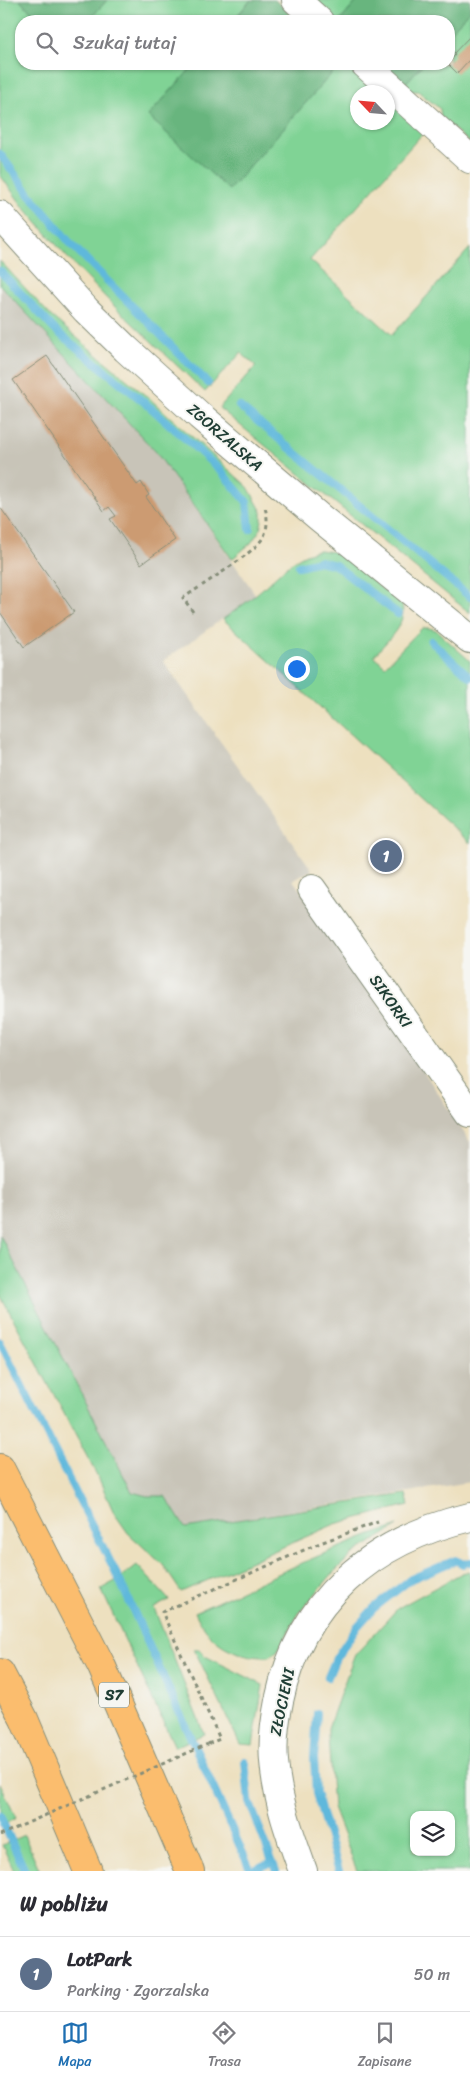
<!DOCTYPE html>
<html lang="pl">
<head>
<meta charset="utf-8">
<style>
  :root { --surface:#fff; --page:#f7f7f7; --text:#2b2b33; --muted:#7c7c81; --line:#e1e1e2; --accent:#1f6fb2 }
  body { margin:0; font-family:Sriracha,sans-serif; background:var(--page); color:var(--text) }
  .controls { position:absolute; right:15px; bottom:15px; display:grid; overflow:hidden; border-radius:10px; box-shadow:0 1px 4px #0004 }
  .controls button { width:45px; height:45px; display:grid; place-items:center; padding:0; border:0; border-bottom:1px solid var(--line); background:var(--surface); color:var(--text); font:25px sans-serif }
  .compass { position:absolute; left:350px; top:85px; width:45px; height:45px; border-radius:50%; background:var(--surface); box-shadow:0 1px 4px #0004; rotate:296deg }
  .you { position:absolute; left:296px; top:668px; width:18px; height:18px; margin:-12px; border:4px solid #fff; border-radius:50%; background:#1a73e8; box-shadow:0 0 0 8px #1a73e833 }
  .badge { display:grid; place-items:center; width:32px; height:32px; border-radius:50%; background:var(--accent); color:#fff; font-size:16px; font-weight:700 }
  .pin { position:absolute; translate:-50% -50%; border:2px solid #fff; box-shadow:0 1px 5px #0006 }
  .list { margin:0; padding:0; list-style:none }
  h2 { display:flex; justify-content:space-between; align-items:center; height:65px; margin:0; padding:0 20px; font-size:21px }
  h2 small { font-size:16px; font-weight:400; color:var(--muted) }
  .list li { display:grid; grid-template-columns:32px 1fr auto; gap:15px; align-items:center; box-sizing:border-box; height:75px; padding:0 20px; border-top:1px solid var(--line) }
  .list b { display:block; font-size:19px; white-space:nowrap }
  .list p { margin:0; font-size:16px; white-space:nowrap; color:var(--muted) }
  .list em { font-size:16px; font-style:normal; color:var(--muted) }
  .icon { flex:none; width:28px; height:28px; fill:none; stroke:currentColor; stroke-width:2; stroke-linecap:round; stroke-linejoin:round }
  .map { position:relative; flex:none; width:470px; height:1871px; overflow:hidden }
  .search { position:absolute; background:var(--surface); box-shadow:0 1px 4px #0004; left:15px; right:15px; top:15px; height:55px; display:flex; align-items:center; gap:12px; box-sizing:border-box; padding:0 18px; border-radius:20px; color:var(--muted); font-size:19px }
  .sheet { height:140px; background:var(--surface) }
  nav { display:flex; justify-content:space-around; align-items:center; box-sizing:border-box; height:70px; border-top:1px solid var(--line); background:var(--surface); font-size:14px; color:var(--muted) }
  nav a { display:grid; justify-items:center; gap:2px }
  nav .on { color:var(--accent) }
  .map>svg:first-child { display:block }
  .industrial { fill:#c8c4b8 }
  .green { fill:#80d395; stroke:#508864; fill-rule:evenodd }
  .forest { fill:#68b57e; stroke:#447959 }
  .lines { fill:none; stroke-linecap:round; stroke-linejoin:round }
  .stream { stroke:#5fb8dc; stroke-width:8 }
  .building { fill:#cc9b72 }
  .minor-casing { stroke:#868e7a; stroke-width:30 }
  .highway-casing { stroke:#868e7a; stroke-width:30 }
  .path { stroke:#868e7a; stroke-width:3; stroke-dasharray:4 4; stroke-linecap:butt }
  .minor { stroke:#fff; stroke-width:28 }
  .highway { stroke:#fbbd6e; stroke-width:28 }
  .path-bridge { stroke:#868e7a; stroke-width:3; stroke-dasharray:4 4; stroke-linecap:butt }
  .labels { text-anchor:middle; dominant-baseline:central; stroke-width:4; stroke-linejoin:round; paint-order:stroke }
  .shield { fill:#f6f6f2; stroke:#60746d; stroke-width:1 }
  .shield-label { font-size:15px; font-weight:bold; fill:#1f3d34 }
  .street-label { font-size:16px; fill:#1f3d34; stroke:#f6f6f2 }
</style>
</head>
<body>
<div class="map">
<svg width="470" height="1871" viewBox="0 0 470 1871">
  <rect width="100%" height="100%" fill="#f6f6f2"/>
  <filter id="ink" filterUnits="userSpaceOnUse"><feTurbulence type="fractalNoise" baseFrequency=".02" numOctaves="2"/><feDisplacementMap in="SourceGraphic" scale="10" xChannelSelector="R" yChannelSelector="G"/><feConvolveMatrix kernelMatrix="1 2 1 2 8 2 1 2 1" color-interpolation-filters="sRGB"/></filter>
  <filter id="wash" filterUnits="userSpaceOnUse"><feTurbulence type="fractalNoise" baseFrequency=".0096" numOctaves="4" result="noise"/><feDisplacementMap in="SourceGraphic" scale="20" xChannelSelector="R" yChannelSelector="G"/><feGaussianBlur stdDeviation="1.12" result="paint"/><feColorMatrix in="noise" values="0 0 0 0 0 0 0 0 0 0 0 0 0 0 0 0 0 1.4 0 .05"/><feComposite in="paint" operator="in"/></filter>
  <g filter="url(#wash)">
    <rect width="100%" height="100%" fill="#ede0bf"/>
    <path class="industrial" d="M0 285 156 452 256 595 163 661 312 870 293 880 392 1023 470 1142V1482L185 1528 165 1496H147L132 1492 0 1235Z"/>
    <path class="green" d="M0 0H19L42 21H21V64H195L148 116 229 189 340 64H346L378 92H358V122H388V101L423 133 310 260 392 335 470 248V613L219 408 256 366 241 353 205 392 113 305 67 257 22 205 0 175Z
      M107 0H251L232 21H88Z
      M309 0H358L340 21H333Z
      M470 10V143L441 118 440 109 418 91H411L404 85 423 64H449V34Z
      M0 261 52 317 150 399 248 487 262 512V520L260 530 251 543 232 559 156 452 0 285Z
      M319 550 333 552 344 557 402 605C408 624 385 642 374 656L385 666 422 628H429L436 630 470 661V843L223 619C234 611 245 604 255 595 275 579 292 555 319 550Z
      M0 1235 132 1492 147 1496H165L185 1528 406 1494 409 1505 335 1524 181 1592 163 1565 128 1533 114 1513 99 1479 0 1294Z
      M398 1526 354 1553 334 1572 299 1613 278 1650 270 1657C236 1658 209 1644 195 1612 262 1582 328 1548 398 1526Z
      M137 1565 169 1600 154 1608 204 1734 175 1747 101 1589 119 1579Z
      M470 1571V1871H357L333 1808 328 1736V1728L354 1656 398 1608 462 1573ZM414 1815H451V1852H414Z
      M194 1649H199L205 1656 263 1685 253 1745 240 1744Z
      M0 1783 16 1818 0 1826Z
      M24 1835 40 1871H14L2 1845Z"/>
    <path class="forest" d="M19 0H107L88 21H42Z
      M251 0H275L298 21H233Z
      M358 0H470V10L449 34V21H340Z
      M195 64H340L229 190 148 116Z
      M381 64H423L404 85Z"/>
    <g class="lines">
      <path class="stream" d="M0 154 31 196 71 244 208 383
        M0 271 55 330 150 407 219 469 247 502 250 529
        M239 406 470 597
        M299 566 319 561 335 565 398 614
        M431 641 470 677
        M0 1342 119 1579 251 1871
        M328 1677 336 1658 356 1628 374 1608 411 1579 456 1560 463 1564 470 1562
        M317 1713 314 1758 316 1793 339 1871
        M245 1761 249 1801 276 1871
        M0 1816 25 1871
        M252 1871 272 1862"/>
    </g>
    <g id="blocks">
      <path class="building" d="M470 36V59L457 73 449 65V62L455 55 453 54Z
        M47 356 137 485 141 482 149 495 146 497 175 540 141 564 110 519 116 516 109 507 104 511 13 380Z
        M0 507 74 612 24 647 0 612Z"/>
    </g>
  </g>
  <g filter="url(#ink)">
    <use href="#blocks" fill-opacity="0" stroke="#868e7a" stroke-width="1"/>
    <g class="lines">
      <g class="minor-casing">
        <path id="minor" d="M296 0 319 21
          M365 64 470 159
          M0 215 86 310 126 349 200 416 319 517 470 639
          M312 889 470 1113
          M303 1871C290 1835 277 1800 274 1761 272 1741 275 1721 279 1701 300 1600 372 1540 470 1517"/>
      </g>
      <g class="highway-casing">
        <path id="highway" d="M0 1468 102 1667 190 1871
          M0 1673 24 1719 88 1871"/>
      </g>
      <path class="path" d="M193 612 183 598C202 585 252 555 263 538 268 529 268 517 265 508
        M208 1744 220 1739 162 1612 320 1543 378 1522"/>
      <use href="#minor" class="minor"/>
      <use href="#highway" class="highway"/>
      <path class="path-bridge" d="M0 1835 208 1744"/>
    </g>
  </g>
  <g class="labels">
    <rect class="shield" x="99" y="1682.5" width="30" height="25" rx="4"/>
    <g class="shield-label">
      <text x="114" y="1695">S7</text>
    </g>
    <g class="street-label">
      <text transform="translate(225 437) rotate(41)">ZGORZALSKA</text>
      <text transform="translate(391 1001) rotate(55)">SIKORKI</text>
      <text transform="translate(282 1702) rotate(-78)">ZŁOCIENI</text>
    </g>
  </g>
</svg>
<div class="controls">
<button><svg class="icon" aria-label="layers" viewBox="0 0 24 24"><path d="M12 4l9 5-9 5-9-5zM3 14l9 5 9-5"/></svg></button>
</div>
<svg class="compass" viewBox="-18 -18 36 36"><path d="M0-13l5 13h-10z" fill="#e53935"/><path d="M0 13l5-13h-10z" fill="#7c7c81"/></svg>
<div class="you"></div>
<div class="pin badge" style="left:386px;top:856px;background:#5c6f8a">1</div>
<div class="search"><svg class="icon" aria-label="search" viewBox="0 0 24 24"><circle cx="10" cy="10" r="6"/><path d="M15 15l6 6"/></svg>Szukaj tutaj</div>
</div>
<section class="sheet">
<h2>W pobliżu<small></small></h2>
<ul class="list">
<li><span class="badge" style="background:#5c6f8a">1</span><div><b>LotPark</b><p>Parking · Zgorzalska</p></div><em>50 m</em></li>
</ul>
</section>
<nav>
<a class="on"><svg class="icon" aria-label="map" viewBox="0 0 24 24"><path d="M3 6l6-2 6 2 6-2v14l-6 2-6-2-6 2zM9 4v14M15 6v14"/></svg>Mapa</a>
<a><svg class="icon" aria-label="directions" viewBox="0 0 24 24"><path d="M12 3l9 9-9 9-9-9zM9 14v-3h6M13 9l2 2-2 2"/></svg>Trasa</a>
<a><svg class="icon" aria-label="saved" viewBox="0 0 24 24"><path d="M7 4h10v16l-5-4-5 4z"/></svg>Zapisane</a>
</nav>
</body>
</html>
